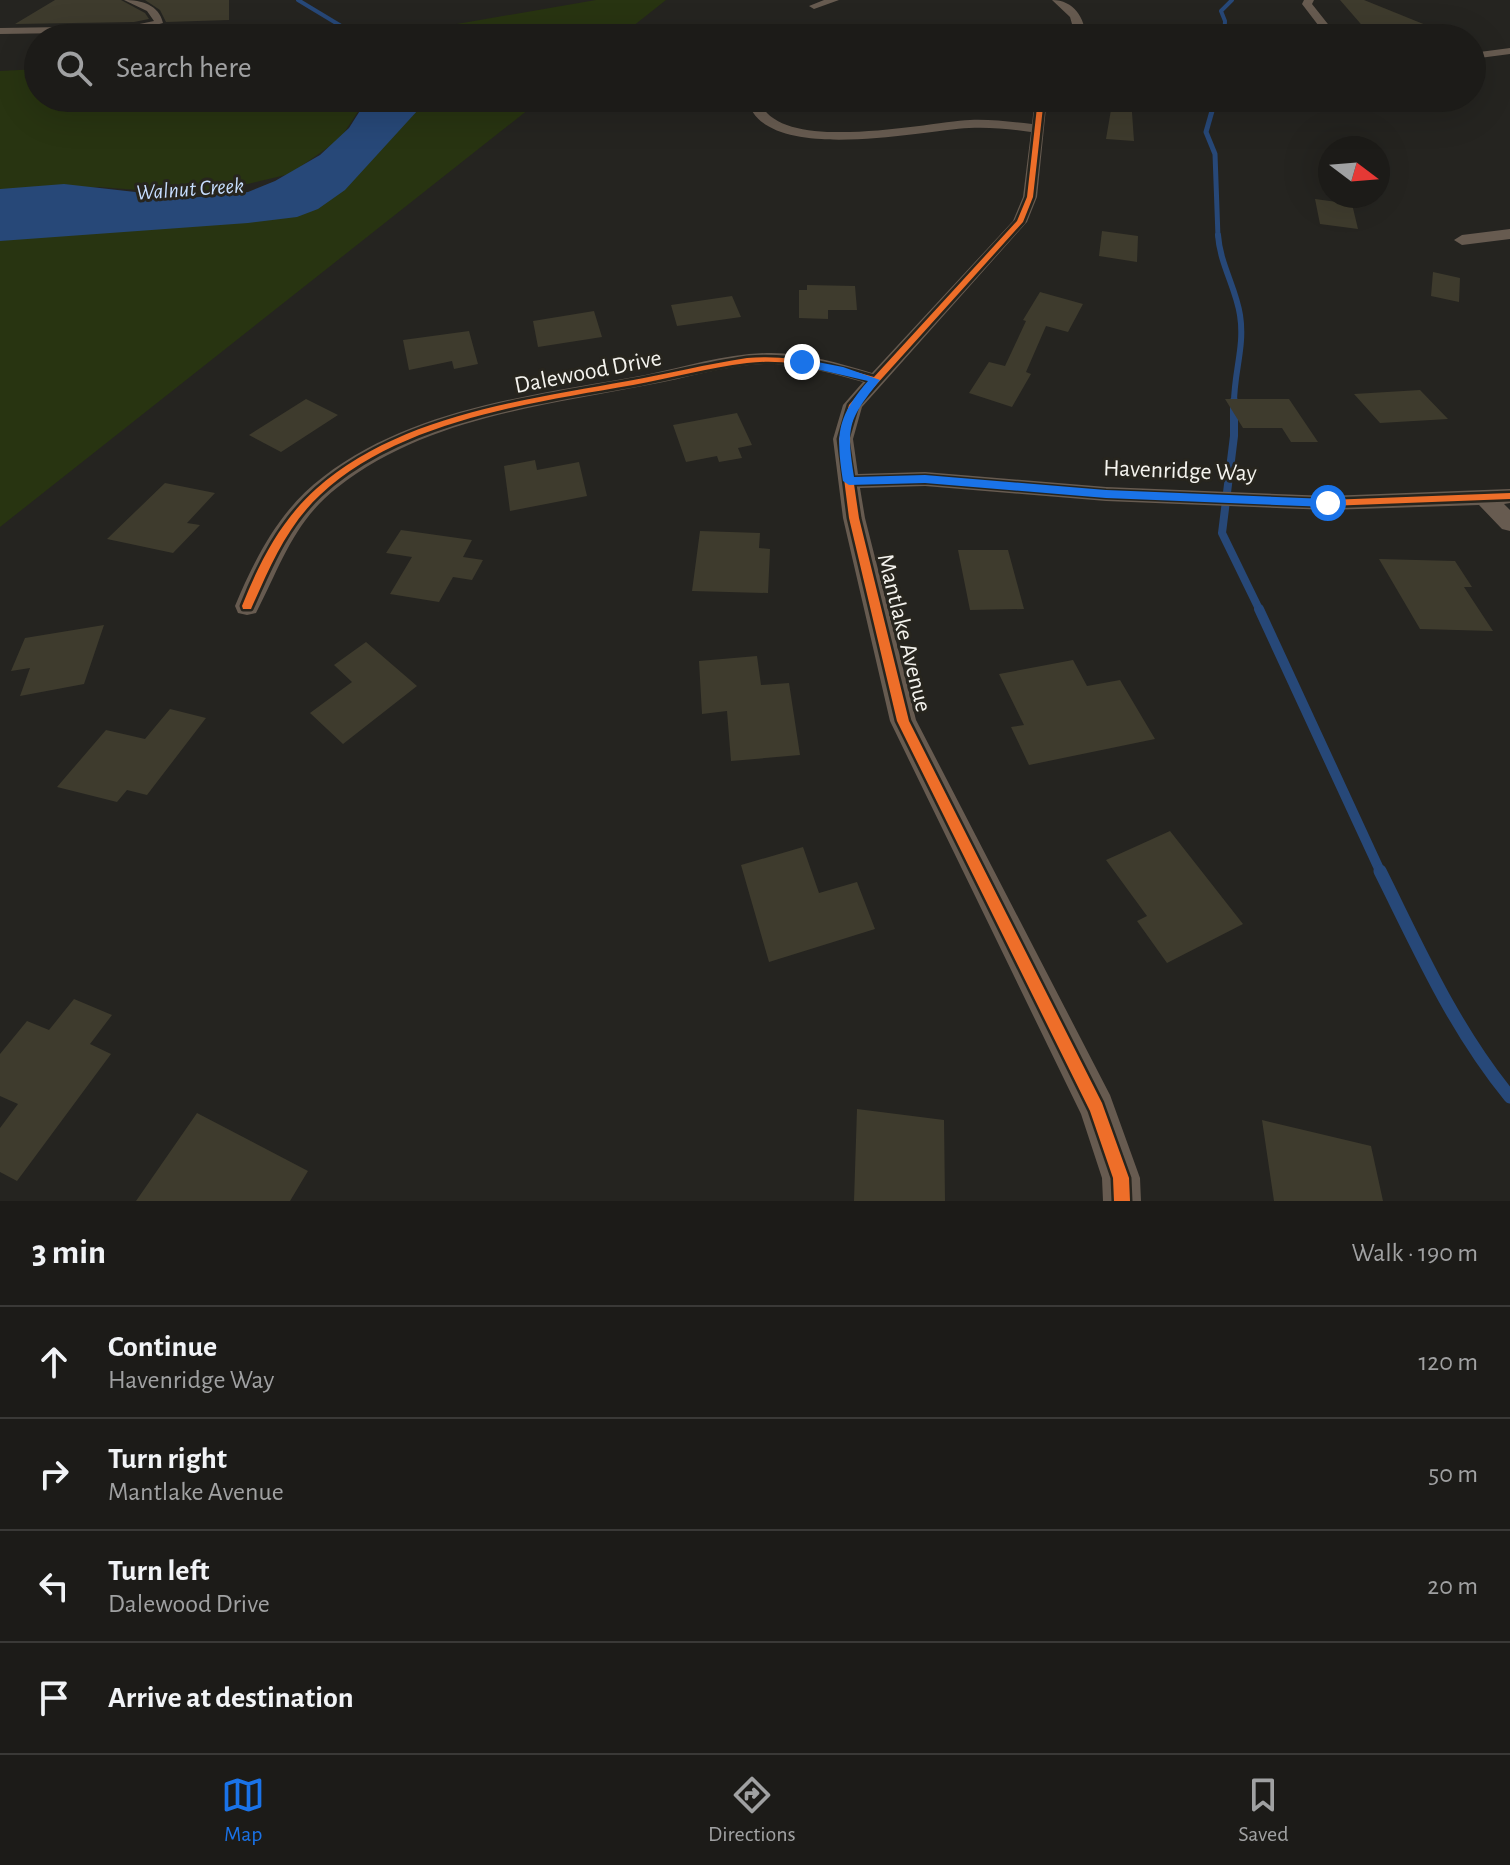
<!DOCTYPE html>
<html lang="en">
<head>
<meta charset="utf-8">
<style>
  :root { --surface:#1c1b18; --page:#292825; --text:#f1f3f6; --muted:#a0a1a2; --line:#3a3937; --accent:#1a73e8 }
  body { margin:0; font-family:"Alegreya Sans",sans-serif; background:var(--page); color:var(--text) }
  .compass { position:absolute; left:1318px; top:136px; width:72px; height:72px; border-radius:50%; background:var(--surface); box-shadow:0 8px 32px #0002; rotate:106deg }
  .stop { position:absolute; width:24px; height:24px; margin:-18px; border:6px solid #1a73e8; border-radius:50%; background:#fff }
  .stop.end { background:#1a73e8; border-color:#fff; box-shadow:0 2px 8px #0008 }
  .list { margin:0; padding:0; list-style:none }
  h2 { display:flex; justify-content:space-between; align-items:center; height:104px; margin:0; padding:0 32px; font-size:34px }
  h2 small { font-size:26px; font-weight:400; color:var(--muted) }
  .list li { display:grid; grid-template-columns:52px 1fr auto; gap:24px; align-items:center; box-sizing:border-box; height:112px; padding:0 32px; border-top:2px solid var(--line) }
  .list b { display:block; font-size:30px; white-space:nowrap }
  .list p { margin:0; font-size:26px; white-space:nowrap; color:var(--muted) }
  .list em { font-size:26px; font-style:normal; color:var(--muted) }
  .icon { flex:none; width:44px; height:44px; fill:none; stroke:currentColor; stroke-width:2; stroke-linecap:round; stroke-linejoin:round }
  .map { position:relative; flex:none; width:1510px; height:1201px; overflow:hidden }
  .search { position:absolute; background:var(--surface); box-shadow:0 8px 32px #0002; left:24px; right:24px; top:24px; height:88px; display:flex; align-items:center; gap:20px; box-sizing:border-box; padding:0 28px; border-radius:44px; color:var(--muted); font-size:30px }
  .sheet { height:552px; background:var(--surface) }
  nav { display:flex; justify-content:space-around; align-items:center; box-sizing:border-box; height:112px; border-top:2px solid var(--line); background:var(--surface); font-size:22px; color:var(--muted) }
  nav a { display:grid; justify-items:center; gap:4px }
  nav .on { color:var(--accent) }
  .map>svg:first-child { display:block }
  .green { fill:#283411 }
  .water { fill:#274878 }
  .lines { fill:none; stroke-linecap:round; stroke-linejoin:round }
  .stream-far5 { stroke:#274878; stroke-width:4 }
  .stream-far4 { stroke:#274878; stroke-width:5 }
  .stream-far3 { stroke:#274878; stroke-width:6 }
  .stream-far2 { stroke:#274878; stroke-width:8 }
  .stream-far1 { stroke:#274878; stroke-width:10 }
  .stream { stroke:#274878; stroke-width:13 }
  .building { fill:#3e3b2d }
  .minor { fill:#675b50; fill-rule:evenodd }
  .cycleway-casing { stroke:#27251e; stroke-width:5 }
  .cycleway { fill:#ee6e29; fill-rule:evenodd }
  .route { fill:#1a73e8 }
  .labels { text-anchor:middle; dominant-baseline:central; stroke-width:6; stroke-linejoin:round; paint-order:stroke }
  .far-water-label { font-size:22px; font-style:italic; fill:#c7deff; stroke:#27251e }
  .street-label { font-size:24px; fill:#f4f3ee; stroke:#27251e }
</style>
</head>
<body>
<div class="map">
<svg width="1510" height="1201" viewBox="0 0 1510 1201">
  <rect width="100%" height="100%" fill="#252420"/>
  <path class="green" d="M596 0H666L618 38H400L399 34Z
    M38 69V98H367L340 139 290 174 201 195 99 187 0 196V71Z
    M412 98H543L0 527V241L57 233 225 219Z"/>
  <path class="water" d="M368 98H429L345 190 318 209 297 217 248 223 0 241V189L64 184 189 198 248 192 275 181 320 155 349 128Z"/>
  <g class="lines">
    <path class="stream-far5" d="M298 0 361 38
      M1224 38 1225 21 1221 11 1232 0
      M1214 106 1216 98"/>
    <path class="stream-far4" d="M1214 104 1206 132 1215 154 1218 237"/>
    <path class="stream-far3" d="M1218 235C1220 264 1236 288 1240 315 1245 346 1234 372 1234 403"/>
    <path class="stream-far2" d="M1234 401V436L1222 533 1260 611"/>
    <path class="stream-far1" d="M1259 609 1381 873"/>
    <path class="stream" d="M1380 871C1420 951 1453 1027 1510 1097"/>
  </g>
  <path class="building" d="M55 0H121L145 13 149 19 134 22 15 24Z
    M145 0H229V20L166 22 160 10Z
    M1340 0H1364L1458 38H1373Z
    M1113 98H1131L1134 141 1106 139Z
    M1315 199 1352 204 1358 229 1320 224Z
    M1102 231 1138 236 1137 262 1099 256Z
    M1433 272 1460 278 1459 302 1431 296Z
    M807 285 855 286 857 310H828V319L799 318V290H807Z
    M1040 292 1083 304 1068 332 1046 326 1026 372 1031 374 1012 407 969 393 989 362 1005 366 1026 321 1023 320Z
    M732 296 741 317 677 326 671 305Z
    M594 311 602 337 538 347 533 321Z
    M469 331 478 364 454 369 452 361 409 370 403 340Z
    M1420 390 1448 419 1380 423 1354 394Z
    M306 399 338 415 281 452 249 435Z
    M1225 399H1289L1318 442H1291L1282 428H1243Z
    M737 413 752 445 738 448 742 458 719 462 717 456 686 462 673 425Z
    M535 460 537 470 579 462 587 496 510 511 504 466Z
    M165 483 215 493 187 523 200 525 173 553 107 539Z
    M401 530 472 540 463 557 483 560 472 580 453 577 439 602 390 594 412 557 386 553Z
    M700 531 760 533 759 548 770 549 768 593 692 591Z
    M958 550H1008L1024 609 970 610Z
    M1379 559 1455 561 1472 587H1464L1493 631 1420 629Z
    M104 625 84 684 20 696 30 668 11 671 25 638Z
    M366 642 417 686 343 744 310 713 352 682 334 665Z
    M757 656 761 685 789 683 800 755 731 761 727 711 702 714 699 661Z
    M1073 660 1087 686 1120 680 1155 739 1029 765 1011 727 1024 725 999 674Z
    M170 709 206 718 147 795 127 790 117 802 57 787 106 730 145 739Z
    M1170 831 1243 924 1167 963 1137 921 1147 916 1106 860Z
    M803 847 819 893 857 882 875 929 769 962 741 865Z
    M74 999 112 1015 90 1044 111 1054 17 1181 0 1172V1128L18 1104 0 1096V1054L27 1021 49 1030Z
    M857 1109 944 1120 945 1201H854Z
    M197 1113 308 1171 290 1201H136Z
    M1262 1120 1371 1146 1383 1201H1274Z"/>
  <g class="lines">
    <path class="minor" d="M124 0C142 0 159 5 163 23L130 32 0 34V28L130 26 154 21 147 11Z
      M824 0H839L814 9 809 6Z
      M1052 0C1074 0 1085 18 1086 38H1076L1070 17Z
      M1304 0H1314L1312 4 1339 38H1328L1302 4Z
      M1510 48V54L1472 59V53Z
      M747 98H759C773 157 927 122 970 120 990 119 1011 122 1032 124L1035 98H1047L1037 197 1027 222 862 407 853 439 858 474 925 472 1106 487 1328 496 1510 489V503L1504 504 1510 510V531L1502 529 1479 505 1328 510 1106 501 925 486 860 488 865 518 916 720 1110 1095 1140 1178 1141 1201H1103L1102 1178 1081 1114 890 721 843 518 833 439 843 405 863 382C834 374 804 365 774 364 731 363 689 378 648 385 542 406 426 418 338 487 293 522 281 565 256 613L247 615 238 613 235 606C255 558 280 509 323 477 414 407 536 395 645 375 686 367 728 353 771 353 805 353 839 363 872 373L1013 221 1023 197 1031 132C1011 129 990 127 969 128 922 130 761 167 747 98Z
      M1510 229V239L1462 245 1454 240 1462 235Z"/>
    <g class="cycleway-casing">
      <path id="cycleway" d="M1038 98H1044L1033 197 1023 222 857 406 847 439 853 478 925 476 1106 491 1328 500 1510 493V499L1328 506 1106 497 925 482 854 484 859 518 909 721 1102 1103 1129 1178 1130 1201H1114L1113 1178 1090 1111 897 721 849 518 839 439 849 405 870 381C830 369 790 358 747 363 708 368 671 378 633 385 530 403 399 421 320 495 286 527 270 567 251 609H243L242 606C259 563 281 520 316 489 398 416 523 400 628 381 667 374 707 364 747 358 791 354 832 365 874 377L1017 221 1027 197Z"/>
    </g>
    <use href="#cycleway" class="cycleway"/>
  </g>
  <path class="route" d="M802 359 843 367 880 380C848 420 846 426 854 477L925 475 1106 490 1328 499 1333 503 1328 507 1106 498 925 483 849 485 843 481C836 435 836 418 868 381L799 365Z"/>
  <g class="labels">
    <g class="far-water-label">
      <text transform="translate(190 189) rotate(-4)">Walnut Creek</text>
    </g>
    <g class="street-label">
      <text transform="translate(588 372) rotate(-11)">Dalewood Drive</text>
      <text transform="translate(1180 471) rotate(2)">Havenridge Way</text>
      <text transform="translate(904 633) rotate(76)">Mantlake Avenue</text>
    </g>
  </g>
</svg>
<svg class="compass" viewBox="-18 -18 36 36"><path d="M0-13l5 13h-10z" fill="#e53935"/><path d="M0 13l5-13h-10z" fill="#a0a1a2"/></svg>
<div class="stop" style="left:1328px;top:503px"></div>
<div class="stop end" style="left:802px;top:362px"></div>
<div class="search"><svg class="icon" aria-label="search" viewBox="0 0 24 24"><circle cx="10" cy="10" r="6"/><path d="M15 15l6 6"/></svg>Search here</div>
</div>
<section class="sheet">
<h2>3 min<small>Walk · 190 m</small></h2>
<ul class="list">
<li><svg class="icon" aria-label="ahead" viewBox="0 0 24 24"><path d="M12 20V5M6 11l6-6 6 6"/></svg><div><b>Continue</b><p>Havenridge Way</p></div><em>120 m</em></li>
<li><svg class="icon" aria-label="right" viewBox="0 0 24 24"><path d="M7 20v-9h11M14 6l5 5-5 5"/></svg><div><b>Turn right</b><p>Mantlake Avenue</p></div><em>50 m</em></li>
<li><svg class="icon" aria-label="left" viewBox="0 0 24 24"><path d="M17 20v-9H6M10 6l-5 5 5 5"/></svg><div><b>Turn left</b><p>Dalewood Drive</p></div><em>20 m</em></li>
<li><svg class="icon" aria-label="arrive" viewBox="0 0 24 24"><path d="M6 21V4h12l-3 4 3 4H6"/></svg><div><b>Arrive at destination</b></div></li>
</ul>
</section>
<nav>
<a class="on"><svg class="icon" aria-label="map" viewBox="0 0 24 24"><path d="M3 6l6-2 6 2 6-2v14l-6 2-6-2-6 2zM9 4v14M15 6v14"/></svg>Map</a>
<a><svg class="icon" aria-label="directions" viewBox="0 0 24 24"><path d="M12 3l9 9-9 9-9-9zM9 14v-3h6M13 9l2 2-2 2"/></svg>Directions</a>
<a><svg class="icon" aria-label="saved" viewBox="0 0 24 24"><path d="M7 4h10v16l-5-4-5 4z"/></svg>Saved</a>
</nav>
</body>
</html>
